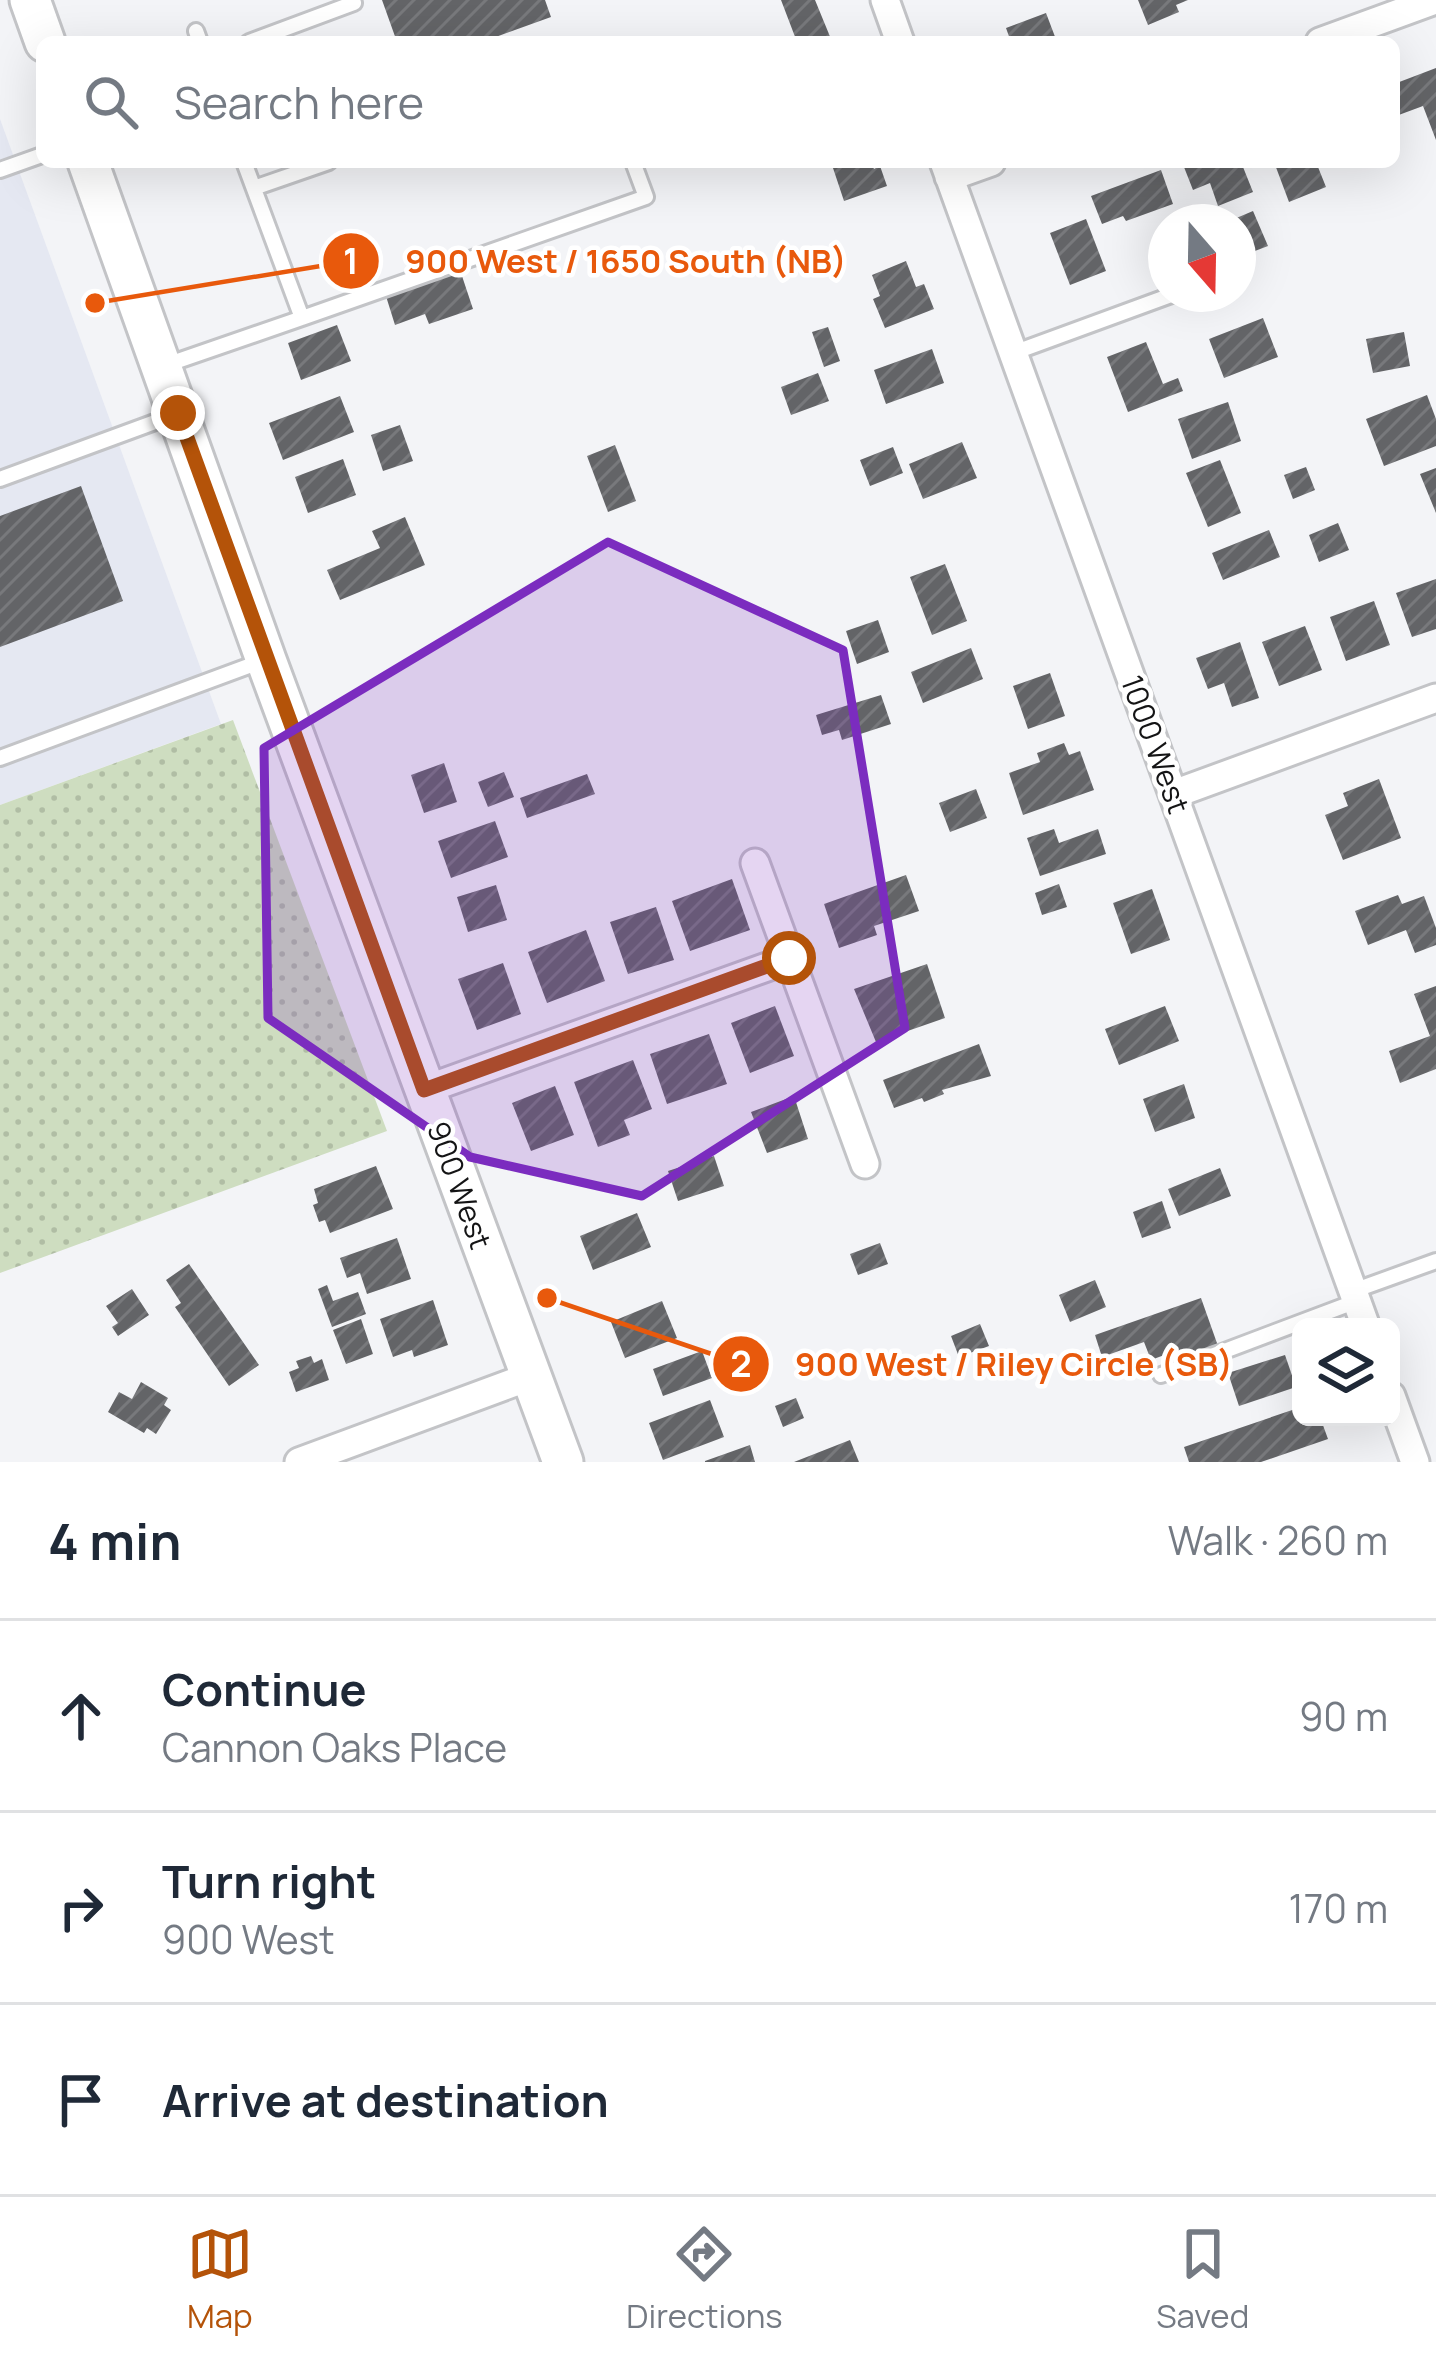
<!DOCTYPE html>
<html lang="en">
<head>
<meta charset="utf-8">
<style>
  :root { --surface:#fff; --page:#f2f2f3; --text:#1f2937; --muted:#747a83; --line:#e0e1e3; --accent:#b45309 }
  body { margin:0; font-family:Manrope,sans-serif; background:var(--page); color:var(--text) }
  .controls { position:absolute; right:36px; bottom:36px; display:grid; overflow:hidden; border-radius:18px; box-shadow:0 12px 48px #0002 }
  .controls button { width:108px; height:108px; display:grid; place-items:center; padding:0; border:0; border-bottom:3px solid var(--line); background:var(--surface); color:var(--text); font:60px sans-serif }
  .compass { position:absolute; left:1148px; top:204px; width:108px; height:108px; border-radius:50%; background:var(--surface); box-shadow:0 12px 48px #0002; rotate:160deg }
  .stop { position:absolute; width:36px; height:36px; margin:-27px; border:9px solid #b45309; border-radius:50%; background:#fff }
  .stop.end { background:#b45309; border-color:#fff; box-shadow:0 3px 12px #0008 }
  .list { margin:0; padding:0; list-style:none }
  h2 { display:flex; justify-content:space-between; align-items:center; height:156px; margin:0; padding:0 48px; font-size:51px }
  h2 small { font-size:39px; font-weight:400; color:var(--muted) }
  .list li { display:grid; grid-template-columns:78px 1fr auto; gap:36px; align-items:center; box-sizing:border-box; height:192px; padding:0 48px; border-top:3px solid var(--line) }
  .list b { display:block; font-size:45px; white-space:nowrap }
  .list p { margin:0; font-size:39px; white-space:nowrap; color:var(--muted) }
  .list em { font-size:39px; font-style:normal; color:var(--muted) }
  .icon { flex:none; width:66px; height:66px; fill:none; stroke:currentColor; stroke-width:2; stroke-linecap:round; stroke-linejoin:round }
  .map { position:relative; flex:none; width:1436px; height:1462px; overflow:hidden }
  .search { position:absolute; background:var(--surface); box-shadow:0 12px 48px #0002; left:36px; right:36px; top:36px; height:132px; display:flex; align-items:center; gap:30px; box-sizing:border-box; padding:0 42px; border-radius:18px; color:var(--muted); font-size:45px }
  .sheet { height:732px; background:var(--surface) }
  nav { display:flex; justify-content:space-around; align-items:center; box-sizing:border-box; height:168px; border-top:3px solid var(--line); background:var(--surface); font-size:33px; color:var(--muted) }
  nav a { display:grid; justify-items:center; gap:6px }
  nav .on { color:var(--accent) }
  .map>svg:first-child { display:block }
  .built { fill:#e5e8f2 }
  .grass { fill:url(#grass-dots) }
  .building { fill:url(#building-hatch) }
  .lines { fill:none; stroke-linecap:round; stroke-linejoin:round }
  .service-casing { stroke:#c3c4c7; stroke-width:20 }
  .minor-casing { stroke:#c3c4c7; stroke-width:33 }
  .secondary-casing { stroke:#c3c4c7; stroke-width:45 }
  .service { stroke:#fff; stroke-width:14 }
  .minor { stroke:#fff; stroke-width:27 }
  .secondary { stroke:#fff; stroke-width:39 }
  .route { stroke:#b45309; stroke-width:15 }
  .marked { fill:#7b2cbf; fill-opacity:0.2; stroke:#7b2cbf; stroke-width:9; stroke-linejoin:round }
  .labels { text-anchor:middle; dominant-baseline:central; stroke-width:9; stroke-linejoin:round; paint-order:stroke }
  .street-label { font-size:30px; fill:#141415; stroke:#fff }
  .leader { fill:none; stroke:#e8590c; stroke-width:4.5 }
  .callout-dot { fill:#e8590c; stroke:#fff; stroke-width:4.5 }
  .mark-label { font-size:36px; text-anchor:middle; font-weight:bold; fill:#fff }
  .callout-label { font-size:33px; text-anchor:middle; font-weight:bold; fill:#e8590c; stroke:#fff; stroke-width:9; stroke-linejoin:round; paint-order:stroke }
</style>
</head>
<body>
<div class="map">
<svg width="1436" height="1462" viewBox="0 0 1436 1462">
  <defs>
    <pattern id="grass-dots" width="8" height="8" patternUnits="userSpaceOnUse" patternTransform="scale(3)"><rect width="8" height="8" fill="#ceddc0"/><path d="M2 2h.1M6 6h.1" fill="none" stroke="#b0bda4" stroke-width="1.8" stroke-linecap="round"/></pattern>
    <pattern id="building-hatch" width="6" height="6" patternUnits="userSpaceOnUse" patternTransform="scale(3)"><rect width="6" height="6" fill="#636467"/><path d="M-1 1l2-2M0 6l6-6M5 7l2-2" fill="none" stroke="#78797c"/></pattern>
  </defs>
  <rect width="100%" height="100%" fill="#f3f4f7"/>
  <path class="built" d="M0 119 221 724 0 805Z"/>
  <path class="grass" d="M233 720 387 1131 0 1273V805Z"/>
  <path class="building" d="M382 0H545L551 17 482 42H397Z
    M781 0H815L831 39 797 42Z
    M1138 0H1188L1176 5 1179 12 1148 25Z
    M1046 13 1057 42H1011L1006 28Z
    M1436 68V140L1423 106 1396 116 1394 84Z
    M831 162H871L874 169 880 166 887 186 844 201Z
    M1182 162H1241L1253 192 1218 206 1210 183 1193 190Z
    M1274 162H1316L1326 187 1289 202Z
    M1161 170 1173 204 1126 221 1123 216 1102 224 1091 196Z
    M1253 211 1268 246 1247 254 1238 237V222H1227Z
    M1086 219 1106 271 1070 285 1050 233Z
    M906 261 916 287 924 284 934 309 885 328 873 299 880 296 872 275Z
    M459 267 473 309 429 324 425 314 395 325 385 293Z
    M1263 318 1278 357 1224 378 1209 339Z
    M337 325 351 361 301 380 288 343Z
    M828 327 840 361 824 367 812 332Z
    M1404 332 1410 366 1373 373 1366 339Z
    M1146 342 1163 384 1178 378 1183 391 1128 412 1107 357Z
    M932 349 944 383 886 404 874 370Z
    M818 373 829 401 791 415 781 387Z
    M1427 395 1436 419V446L1384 466 1366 419Z
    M340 396 354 432 283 460 269 423Z
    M1228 402 1241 441 1192 459 1178 419Z
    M400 425 413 461 383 471 371 435Z
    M962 442 977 478 923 499 909 464Z
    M615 445 636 501 608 512 587 456Z
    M893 447 903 473 870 486 860 460Z
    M343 459 356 495 308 513 295 477Z
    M1220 460 1241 513 1208 527 1186 473Z
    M1306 467 1315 490 1293 499 1284 475Z
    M1436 468V513L1420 474Z
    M81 486 123 601 0 647V516Z
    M405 517 425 565 340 600 327 570 380 548 372 531Z
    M1338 523 1349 550 1319 562 1309 535Z
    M1269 530 1280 557 1223 580 1212 553Z
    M945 564 967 621 932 635 910 577Z
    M1436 579V629L1412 637 1396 593Z
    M1374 601 1390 645 1346 661 1330 617Z
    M878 620 889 652 857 664 846 631Z
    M1305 626 1322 670 1279 686 1262 642Z
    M1240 642 1259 698 1232 707 1224 683 1208 689 1196 658Z
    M971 648 983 679 923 703 911 672Z
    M1050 673 1065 716 1028 729 1013 686Z
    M881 695 891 724 842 740 839 730 822 735 816 715Z
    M1064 743 1069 755 1080 751 1094 790 1023 815 1009 773 1040 762 1037 753Z
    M444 763 457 802 424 813 411 775Z
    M504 772 514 797 488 807 478 782Z
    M587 774 595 794 527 818 520 798Z
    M1379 779 1401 838 1343 860 1325 815 1348 806 1343 793Z
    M976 789 987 818 950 832 939 803Z
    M495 821 508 857 451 878 438 841Z
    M1054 829 1059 843 1098 829 1106 854 1040 876 1027 838Z
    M906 875 919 911 874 926 877 935 839 948 824 904Z
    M732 879 750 930 690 951 672 901Z
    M1059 884 1067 907 1042 915 1035 893Z
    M496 885 507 920 468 932 457 897Z
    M1152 889 1170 940 1131 954 1113 903Z
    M1398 895 1402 904 1424 896 1436 928V945L1415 953 1406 930 1368 945 1355 911Z
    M656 907 674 960 628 974 610 922Z
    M586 930 605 981 547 1003 528 952Z
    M503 963 521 1014 477 1030 458 979Z
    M927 964 945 1018 876 1042 854 989Z
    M1436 986V1069L1400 1083 1389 1051 1430 1036 1414 994Z
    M775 1006 794 1056 750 1073 731 1023Z
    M1165 1006 1179 1041 1119 1065 1105 1029Z
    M709 1034 727 1084 667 1104 650 1054Z
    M979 1044 991 1076 942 1090 944 1094 924 1102 922 1098 894 1108 883 1080Z
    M633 1060 652 1109 624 1120 630 1135 598 1147 574 1082Z
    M1184 1084 1195 1118 1155 1132 1143 1099Z
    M555 1086 574 1135 531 1151 512 1103Z
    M794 1096 808 1139 767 1153 751 1112Z
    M714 1156 724 1186 678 1201 668 1171Z
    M376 1166 393 1209 330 1233 325 1220 319 1222 313 1205 318 1203 314 1189Z
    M1220 1168 1231 1196 1179 1216 1168 1189Z
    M1162 1201 1171 1228 1142 1238 1133 1212Z
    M637 1213 651 1247 593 1270 580 1236Z
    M397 1238 411 1279 367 1294 360 1273 347 1278 340 1258Z
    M880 1243 888 1264 858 1275 850 1254Z
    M189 1264 259 1365 229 1386 175 1307 181 1303 166 1280Z
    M1095 1280 1106 1307 1070 1322 1059 1295Z
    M327 1285 333 1301 358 1292 366 1314 332 1327 318 1289Z
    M132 1289 149 1315 118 1336 112 1327 118 1323 106 1306Z
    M1201 1298 1218 1346 1178 1360 1175 1351 1151 1360 1144 1342 1102 1357 1095 1335Z
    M433 1300 448 1345 414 1357 412 1350 393 1357 380 1319Z
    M662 1301 677 1338 625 1358 611 1322Z
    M361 1319 373 1354 346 1364 333 1330Z
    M980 1324 989 1346 959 1357 951 1336Z
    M702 1351 712 1378 663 1396 653 1369Z
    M1285 1355 1296 1387 1239 1406 1228 1373Z
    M311 1356 314 1363 322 1359 329 1380 296 1392 289 1372 299 1368 296 1361Z
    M141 1382 168 1398 164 1405 171 1410 156 1434 147 1428 144 1433 108 1412 119 1392 132 1399Z
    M796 1398 804 1418 783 1427 775 1406Z
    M710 1400 724 1437 663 1460 649 1423Z
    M1301 1407V1417H1320L1328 1439 1261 1462H1189L1184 1447Z
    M850 1440 859 1462H794Z
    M750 1445 755 1462H705V1461Z"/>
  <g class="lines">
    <g class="service-casing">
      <path id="service" d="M196 31 200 42
        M249 42 354 3
        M0 170 42 155
        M254 188 329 162
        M302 318 646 197 633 162
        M1013 353 1174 294
        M163 366 302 318 244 162
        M0 479 174 415
        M0 758 262 661
        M1353 1291 1436 1261
        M1161 1375 1357 1301"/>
    </g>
    <g class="minor-casing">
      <path id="minor" d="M885 0 900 42
        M1320 42 1435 0
        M944 162 1366 1327
        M949 177 991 162
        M1174 794 1436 698
        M755 863 865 1164
        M424 1090 789 959
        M1391 1396 1415 1462
        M299 1462 531 1376"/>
    </g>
    <g class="secondary-casing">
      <path id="secondary" d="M30 0 45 42
        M88 162 266 660 563 1462"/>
    </g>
    <use href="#service" class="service"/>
    <use href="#minor" class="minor"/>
    <use href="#secondary" class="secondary"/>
  </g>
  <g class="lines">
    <path class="route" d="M178 413 424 1090 789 958"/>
  </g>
  <path class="marked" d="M608 542 843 650 905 1028 642 1196 470 1157 268 1018 264 748Z"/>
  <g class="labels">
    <g class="street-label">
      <text transform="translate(1156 744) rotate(70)">1000 West</text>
      <text transform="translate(460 1185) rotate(70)">900 West</text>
    </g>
  </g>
  <path class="leader" d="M95 303L351 261M547 1298L741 1364"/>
  <g class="callout-dot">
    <circle cx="95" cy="303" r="12"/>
    <circle cx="547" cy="1298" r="12"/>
    <circle cx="351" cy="261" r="30"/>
    <circle cx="741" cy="1364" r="30"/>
  </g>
  <g class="mark-label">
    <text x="351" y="274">1</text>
    <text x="741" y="1377">2</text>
  </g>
  <g class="callout-label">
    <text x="626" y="273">900 West / 1650 South (NB)</text>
    <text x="1014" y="1376">900 West / Riley Circle (SB)</text>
  </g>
</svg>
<div class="controls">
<button><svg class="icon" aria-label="layers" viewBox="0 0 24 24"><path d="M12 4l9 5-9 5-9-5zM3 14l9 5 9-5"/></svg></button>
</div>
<svg class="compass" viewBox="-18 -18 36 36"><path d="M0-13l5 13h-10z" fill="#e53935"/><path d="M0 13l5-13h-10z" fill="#747a83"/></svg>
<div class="stop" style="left:789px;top:958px"></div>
<div class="stop end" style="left:178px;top:413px"></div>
<div class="search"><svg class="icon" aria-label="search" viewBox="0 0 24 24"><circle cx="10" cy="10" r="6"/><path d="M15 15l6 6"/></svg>Search here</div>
</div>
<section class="sheet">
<h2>4 min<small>Walk · 260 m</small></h2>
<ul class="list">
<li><svg class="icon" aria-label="ahead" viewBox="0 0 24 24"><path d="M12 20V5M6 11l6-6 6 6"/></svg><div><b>Continue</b><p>Cannon Oaks Place</p></div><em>90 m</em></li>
<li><svg class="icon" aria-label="right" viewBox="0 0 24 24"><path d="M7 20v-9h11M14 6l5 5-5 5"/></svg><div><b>Turn right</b><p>900 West</p></div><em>170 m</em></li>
<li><svg class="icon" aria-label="arrive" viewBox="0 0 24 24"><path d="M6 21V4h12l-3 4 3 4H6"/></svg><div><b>Arrive at destination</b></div></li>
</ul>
</section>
<nav>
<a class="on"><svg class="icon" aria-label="map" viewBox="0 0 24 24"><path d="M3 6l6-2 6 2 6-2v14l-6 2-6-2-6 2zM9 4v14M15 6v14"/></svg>Map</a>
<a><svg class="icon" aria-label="directions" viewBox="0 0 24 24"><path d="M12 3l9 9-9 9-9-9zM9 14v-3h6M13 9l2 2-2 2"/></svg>Directions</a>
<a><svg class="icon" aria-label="saved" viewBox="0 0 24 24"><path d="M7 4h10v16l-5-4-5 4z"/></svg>Saved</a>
</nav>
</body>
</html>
